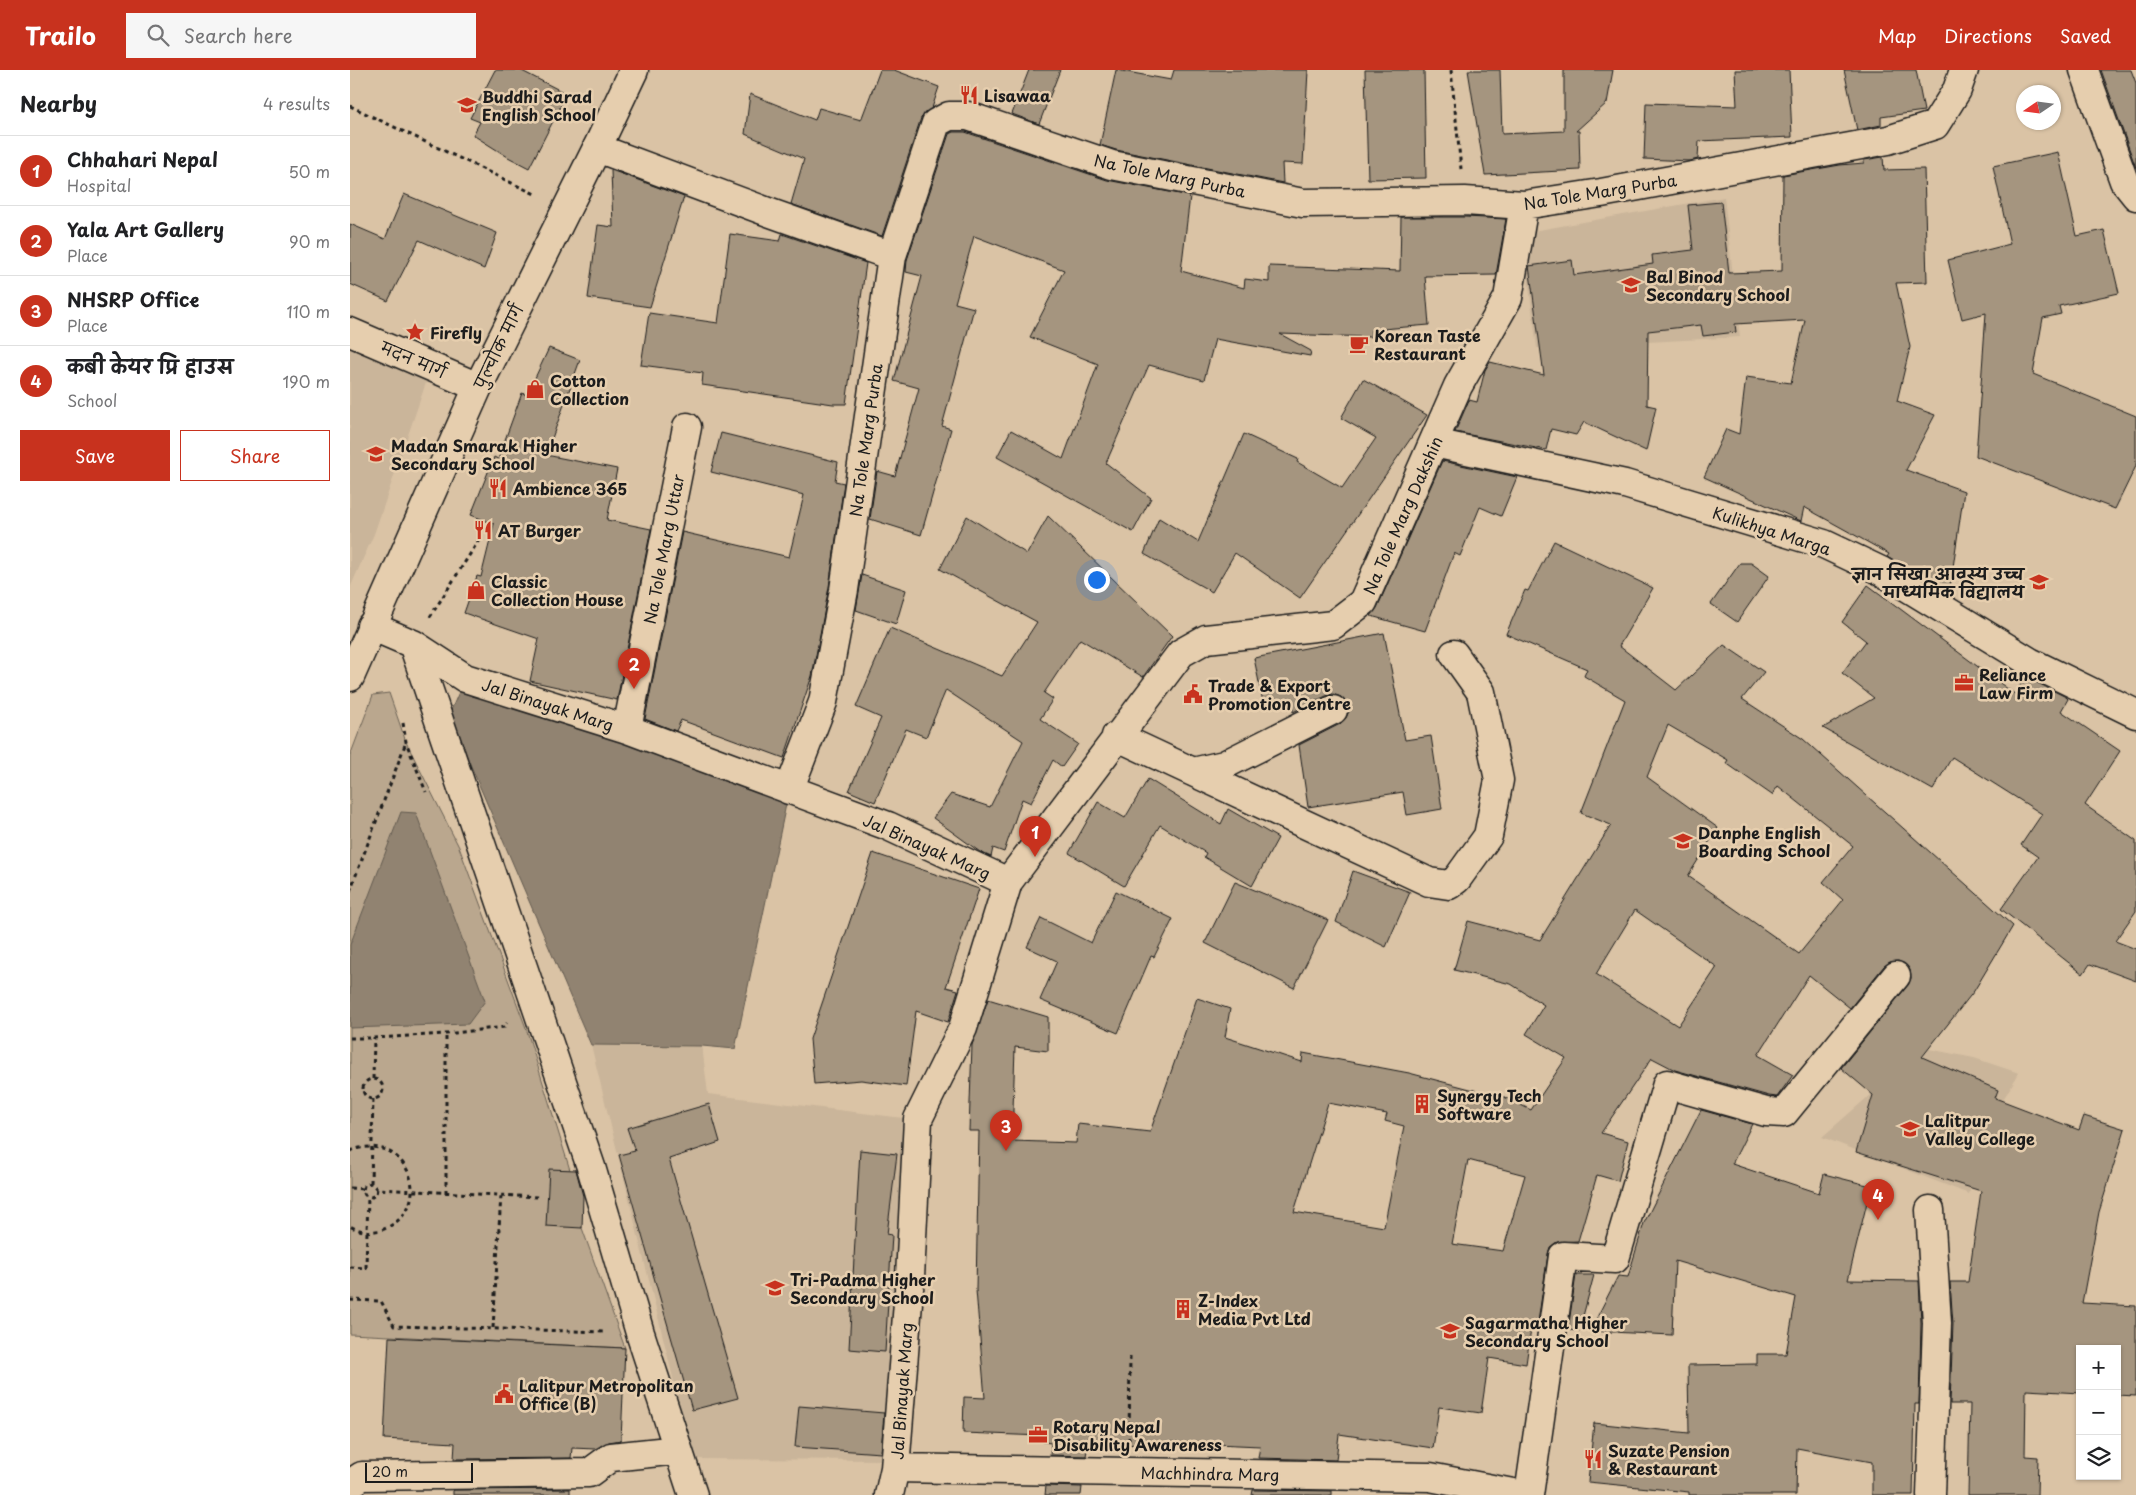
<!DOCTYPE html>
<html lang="en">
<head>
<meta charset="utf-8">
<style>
  :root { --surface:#fff; --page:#f6f6f6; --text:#202124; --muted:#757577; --line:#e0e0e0; --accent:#c8321e }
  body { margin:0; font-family:"Playpen Sans","Playpen Sans Deva",sans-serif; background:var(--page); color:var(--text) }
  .controls { position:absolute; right:15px; bottom:15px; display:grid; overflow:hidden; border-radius:0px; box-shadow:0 1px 4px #0004 }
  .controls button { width:45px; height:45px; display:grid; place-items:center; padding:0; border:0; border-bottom:1px solid var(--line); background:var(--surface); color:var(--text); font:25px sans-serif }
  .compass { position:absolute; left:1666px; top:15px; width:45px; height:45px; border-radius:50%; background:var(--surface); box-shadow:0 1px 4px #0004; rotate:257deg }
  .scale { position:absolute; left:15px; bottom:12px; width:108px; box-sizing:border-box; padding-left:5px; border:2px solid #1c1c1c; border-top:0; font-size:14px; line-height:18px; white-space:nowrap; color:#1c1c1c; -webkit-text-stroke:4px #e6ceae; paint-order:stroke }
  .you { position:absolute; left:746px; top:509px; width:18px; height:18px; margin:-12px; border:4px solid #fff; border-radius:50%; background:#1a73e8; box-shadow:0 0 0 8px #1a73e833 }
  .badge { display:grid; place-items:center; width:32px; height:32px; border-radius:50%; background:var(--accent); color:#fff; font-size:16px; font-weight:700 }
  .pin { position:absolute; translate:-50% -41px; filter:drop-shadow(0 1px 2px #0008) }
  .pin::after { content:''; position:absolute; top:26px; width:18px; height:15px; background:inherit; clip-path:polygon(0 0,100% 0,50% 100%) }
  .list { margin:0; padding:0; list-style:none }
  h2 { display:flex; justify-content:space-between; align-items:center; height:65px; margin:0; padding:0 20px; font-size:21px }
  h2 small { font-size:16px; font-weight:400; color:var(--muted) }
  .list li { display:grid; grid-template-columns:32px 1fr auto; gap:15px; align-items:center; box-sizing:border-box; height:70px; padding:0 20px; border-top:1px solid var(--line) }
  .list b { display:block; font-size:19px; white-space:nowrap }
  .list p { margin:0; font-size:16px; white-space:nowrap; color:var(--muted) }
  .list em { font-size:16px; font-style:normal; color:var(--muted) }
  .actions { display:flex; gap:10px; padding:15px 20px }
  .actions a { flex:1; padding:11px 0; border:1px solid var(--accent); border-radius:0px; text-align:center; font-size:18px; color:var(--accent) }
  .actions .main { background:var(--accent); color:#fff }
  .icon { flex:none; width:28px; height:28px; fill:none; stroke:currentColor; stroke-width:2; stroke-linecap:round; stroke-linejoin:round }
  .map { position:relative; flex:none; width:1786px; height:1425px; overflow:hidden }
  header { display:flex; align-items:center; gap:30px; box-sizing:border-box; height:70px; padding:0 25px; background:var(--accent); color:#fff }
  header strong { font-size:24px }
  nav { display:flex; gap:28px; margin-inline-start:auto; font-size:18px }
  .search { width:350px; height:45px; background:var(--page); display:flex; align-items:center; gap:12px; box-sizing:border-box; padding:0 18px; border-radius:0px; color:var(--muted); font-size:19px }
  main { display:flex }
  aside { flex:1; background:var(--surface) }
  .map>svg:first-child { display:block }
  .built { fill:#cab59a }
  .green { fill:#baa78e; stroke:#6b6255 }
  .water { fill:#918371; stroke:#625a4f }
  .building { fill:#a5957f; stroke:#1c1c1c; fill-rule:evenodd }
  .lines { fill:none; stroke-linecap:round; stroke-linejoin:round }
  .minor-casing { stroke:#1c1c1c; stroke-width:31 }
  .major-casing { stroke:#1c1c1c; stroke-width:31 }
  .path { stroke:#1c1c1c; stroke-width:3; stroke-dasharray:4 4; stroke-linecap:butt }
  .minor { stroke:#e6ceae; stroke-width:28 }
  .major { stroke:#e6ceae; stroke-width:28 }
  .labels { text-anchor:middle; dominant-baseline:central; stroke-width:5; stroke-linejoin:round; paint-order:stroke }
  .poi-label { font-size:16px; font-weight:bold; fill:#1c1c1c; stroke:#e6ceae; text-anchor:start }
  .street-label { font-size:16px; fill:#1c1c1c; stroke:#e6ceae }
</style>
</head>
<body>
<header>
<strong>Trailo</strong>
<div class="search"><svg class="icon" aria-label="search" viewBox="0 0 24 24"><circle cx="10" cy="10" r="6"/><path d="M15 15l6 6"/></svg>Search here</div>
<nav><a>Map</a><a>Directions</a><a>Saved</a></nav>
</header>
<main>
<aside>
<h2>Nearby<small>4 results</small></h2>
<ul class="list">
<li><span class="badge">1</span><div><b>Chhahari Nepal</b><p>Hospital</p></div><em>50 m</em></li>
<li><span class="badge">2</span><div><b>Yala Art Gallery</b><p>Place</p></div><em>90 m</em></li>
<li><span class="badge">3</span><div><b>NHSRP Office</b><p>Place</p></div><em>110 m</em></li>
<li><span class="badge">4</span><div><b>कबी केयर प्रि हाउस</b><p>School</p></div><em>190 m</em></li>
</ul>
<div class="actions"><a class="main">Save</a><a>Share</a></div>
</aside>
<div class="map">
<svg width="1786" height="1425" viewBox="0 0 1786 1425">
  <rect width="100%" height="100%" fill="#dac3a5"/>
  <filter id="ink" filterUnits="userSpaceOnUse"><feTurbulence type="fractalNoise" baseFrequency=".02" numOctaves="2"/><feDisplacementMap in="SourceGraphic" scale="10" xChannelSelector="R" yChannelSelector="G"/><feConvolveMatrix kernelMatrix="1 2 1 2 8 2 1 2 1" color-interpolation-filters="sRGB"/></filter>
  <g filter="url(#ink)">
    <path class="built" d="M1374 127 1390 267 1187 278 1172 163Z
      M0 274 79 304 24 464 0 518Z
      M241 975 352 976 358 1024 553 1048 544 1390 343 1389Z
      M1574 978 1624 988 1669 1003 1641 1050 1619 1124 1472 1067Z"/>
    <path class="green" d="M39 623 56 672 109 777 176 958 220 1100 232 1158 275 1278 0 1264V686L23 625Z"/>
    <path class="water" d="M115 608 439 720 385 979 352 976 241 975 99 645Z
      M51 742 66 743 135 931 118 954 0 958V875Z"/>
    <path class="building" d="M145 0H170L217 24 179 98 158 87 123 65 130 52 120 48Z
      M530 0H544L589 17 582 38 571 48 532 166 441 134 454 89 395 64 400 24 465 50 469 38 511 50Z
      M679 0H710L689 54 662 44Z
      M766 0 821 10 824 0H958L953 94 932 93 933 113 766 80 750 75Z
      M1015 0H1074L1076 108 1018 109Z
      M1118 0H1150L1152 64 1214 61V0H1263L1257 33 1226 61H1229L1230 100 1135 105Z
      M1385 0H1439L1442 67 1349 71 1348 89 1340 91 1294 89 1296 33 1387 36Z
      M1494 0H1566L1574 41 1531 47V55L1507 60Z
      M1751 0H1781L1786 13V98Z
      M603 62H615L757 110 840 126 831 201 894 218 895 209 919 212V196L1050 201 1051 147H1115L1156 149 1146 205 1075 206 1079 255 1021 260V267L930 264 961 281 960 286 865 269 854 310 799 295 756 393 801 428 783 462 647 387 661 360 713 389 748 294 680 267 714 200 624 166 605 233 624 238 592 356 601 359 571 465 520 449 527 401 545 406 569 318 544 311 572 206 556 202 557 190 599 64Z
      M1708 82 1727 166 1754 160 1769 223 1709 236 1711 244 1693 248 1683 304 1786 346V396L1765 439 1626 386 1636 243 1612 249 1598 190 1660 174 1643 96Z
      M1533 87 1534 100 1574 99 1577 212 1546 213 1560 277 1547 331 1585 345 1556 400 1614 421 1600 518 1571 507 1537 487 1539 484 1454 437 1451 451 1354 407 1376 359 1389 364 1396 307 1441 313 1455 250 1385 254 1386 262 1353 266 1351 255 1298 261 1297 335 1306 337 1296 381 1234 352 1226 365 1201 359 1196 380 1105 362 1119 330 1127 332 1135 300 1140 292 1194 305 1179 196 1222 190 1224 205 1303 194 1302 185 1343 180 1338 135 1371 132 1379 203 1432 201 1433 105 1490 95 1514 93V90Z
      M261 100 334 127 300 237 238 228 248 155 263 157Z
      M54 124 147 163 134 199 69 170 38 231 0 214V154L35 169Z
      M380 164 430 171 432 164 516 193 496 334H483L352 315 353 303 291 295 299 243 368 253Z
      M199 278 230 290 196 385 267 399 257 450 301 459 267 630 180 611 189 569 114 543 127 506 131 507 144 454 121 445 144 387 148 389 172 323 177 325Z
      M1013 309 1077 345 950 528 885 483 862 522 794 484 809 448 848 472 894 364 948 389 947 392 992 418 1026 368 991 348Z
      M371 363 488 392 485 411 494 413 479 517 462 606 434 688 331 650 326 661 295 649 332 462 439 487 454 425 361 402Z
      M1092 391 1167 407 1151 446 1130 437 1110 486 1104 483 1075 561 1021 546 1027 538Z
      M617 446 677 484 698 446 822 566 793 607 730 569 694 623 703 629 690 649 728 674 712 697 703 690 681 733 672 729 654 782 643 778 641 787 630 782 583 748 601 724 640 737 673 671 596 620 576 667 556 659 525 732 499 721 531 648 506 637 540 558 652 606 687 552 590 499Z
      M1204 471 1303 518 1269 576 1326 620 1374 575 1414 602 1392 629 1453 669 1663 856 1624 921 1572 987 1648 1020 1645 1028 1729 1060 1734 1046 1775 1059 1749 1142 1732 1233 1786 1236V1326L1767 1325V1279H1730V1323L1676 1320 1675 1386 1688 1387 1687 1425H1618L1620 1334H1600L1603 1254 1600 1212H1618L1631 1121 1506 1082 1523 1025 1491 998 1558 915 1561 908 1560 900 1555 894 1548 891 1540 892 1534 896 1500 938 1459 905 1408 985 1443 1005 1427 1027 1419 1026 1325 1000 1302 988 1251 1063 1278 1071 1268 1111 1247 1105 1228 1171 1207 1172 1200 1177 1198 1184 1187 1259H1181L1176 1294 1139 1288 1131 1343 1089 1337 1083 1378 989 1364 986 1390 908 1388 910 1376 821 1372V1375L738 1374 736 1386 700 1385 701 1373 693 1372V1366L613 1363 614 1327 635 1328 626 1220 629 1061H619L622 975 638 929 698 947V981L665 977 662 1071 726 1073 728 1054 800 1062 847 928 880 939 875 967 952 992 953 983 1059 1003 1147 1026 1148 1024 1181 1040 1216 988 1176 964 1194 935 1161 914 1104 900 1118 851 1190 870 1261 755 1231 743 1275 630 1234 606 1237 599 1156 564 1175 520 1178 521ZM1318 655 1378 690 1376 693 1422 725 1428 716 1503 776 1473 812 1493 830 1449 884 1338 806 1368 758 1297 707ZM1285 840 1367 897 1328 956 1246 904ZM978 1033 1037 1044 1035 1051 1054 1056 1034 1157 944 1142ZM1118 1090 1175 1105 1153 1181 1102 1174Z
      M1390 493H1401L1419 506 1387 552 1361 534Z
      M512 505 556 520 546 554 506 540Z
      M1518 515 1666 625 1674 606 1716 627 1718 629 1711 641 1770 681 1735 735 1786 771V841L1765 871 1786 879V911L1740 894 1733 904 1651 839 1688 787 1671 775 1692 744 1602 687 1583 720 1473 658 1524 628 1492 603 1516 571 1492 552Z
      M1034 563 1055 670 1081 666 1092 739 1057 745 1053 722 958 737 949 675 990 654 996 648 999 641 997 633 991 627 983 624 976 626 943 642 942 632 914 637 904 588Z
      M798 709 871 754 878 739 928 768 902 816 854 787 856 783 810 755 774 816 719 783 748 732 775 748Z
      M523 783 629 819 596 917 608 920 598 952 566 941 556 1016 511 1010 464 1014 460 969Z
      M1003 801 1060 822 1036 877 986 852Z
      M885 812 978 850 944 918 855 873Z
      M766 821 823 849 804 887 801 886 768 963 690 930 707 891 677 877 691 848 741 873Z
      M359 1034 370 1072 319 1089 388 1328 342 1340 269 1085 285 1081 277 1058Z
      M1351 1040 1402 1054 1382 1094 1469 1123 1474 1104 1521 1116 1498 1210 1569 1211 1571 1253 1569 1334H1565L1563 1425H1522V1392L1447 1378 1446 1425H1339V1422L1238 1412 1244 1353 1339 1363 1338 1295 1407 1294V1284H1436L1446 1227 1325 1191 1322 1265 1240 1261 1268 1206 1278 1207 1294 1153Z
      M510 1080 547 1084 537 1164 542 1165 535 1282 499 1279Z
      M199 1099 226 1100 233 1126 232 1158 196 1156Z
      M1226 1205H1244L1229 1261 1218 1260Z
      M39 1267 275 1278 271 1370 259 1372 245 1379 222 1378 221 1388 104 1389 105 1373 34 1369Z
      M449 1336 534 1343 531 1383 445 1377Z
      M696 1416 732 1417 731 1425H695Z
      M220 1419V1425H103V1420Z
      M903 1420 982 1421V1425H902Z"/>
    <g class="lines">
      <g class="minor-casing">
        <path id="minor" d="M1734 0 1774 111 1786 126
          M247 78 418 142 542 186
          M0 262 128 317
          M1084 373 1275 414 1474 474 1531 501 1680 592 1786 644
          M21 556 63 574 115 608 277 659 538 756 658 812 613 958 568 1049 560 1207 545 1398 539 1425
          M63 574 241 1097 290 1263 343 1425
          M277 659 337 357
          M766 666 843 702 874 695 983 640
          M843 702 1079 812 1099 815 1107 809 1138 766 1149 710 1131 622 1104 584
          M439 720 473 632 494 520 542 186 586 53 599 46H618L762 95 953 133 1115 131 1174 135 1251 123 1538 70 1585 55 1607 20 1614 0
          M658 812 831 583 856 569 983 555 1013 532 1108 316 1158 228 1174 135
          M1580 1140 1587 1253 1581 1425
          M545 1398 1080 1407 1173 1425
          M0 1414 12 1406 239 1403 261 1387 328 1380
          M1179 1425 1213 1186 1265 1189 1317 1014 1416 1042 1434 1043 1546 906"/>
      </g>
      <g class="major-casing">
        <path id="major" d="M0 607 128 317 247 78 284 0"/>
      </g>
      <path class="path" d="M1101 0 1111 99
        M0 36 187 125
        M80 547 129 470
        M53 653 56 672 76 722
        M0 821 56 672
        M0 968H24
        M23 1009 24 968 96 964 154 957 157 953
        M13 1019a10 10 0 1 1 20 0a10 10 0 1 1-20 0Z
        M0 1081C57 1059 88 1136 34 1159 23 1163 10 1162 0 1156
        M21 1113 23 1028
        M0 1118 13 1119
        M27 1119 26 1124 22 1127 15 1125 13 1121 14 1115 21 1113 27 1119 188 1127
        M96 1123V964
        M0 1197 16 1198 18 1126
        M0 1230 31 1231 44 1256 256 1262
        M143 1258 151 1125
        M779 1371 780 1285"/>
      <use href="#minor" class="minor"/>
      <use href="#major" class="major"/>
    </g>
  </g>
  <defs>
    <g id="restaurant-bare" transform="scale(1.5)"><path d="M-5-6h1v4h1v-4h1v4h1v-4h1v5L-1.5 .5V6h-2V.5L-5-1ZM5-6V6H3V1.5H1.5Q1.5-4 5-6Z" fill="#c8321e" stroke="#e6ceae" stroke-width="2.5" paint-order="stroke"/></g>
    <g id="school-bare" transform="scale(1.5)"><path d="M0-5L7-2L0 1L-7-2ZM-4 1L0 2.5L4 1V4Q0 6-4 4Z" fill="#c8321e" stroke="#e6ceae" stroke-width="2.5" paint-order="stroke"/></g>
    <g id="sight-bare" transform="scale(1.5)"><path d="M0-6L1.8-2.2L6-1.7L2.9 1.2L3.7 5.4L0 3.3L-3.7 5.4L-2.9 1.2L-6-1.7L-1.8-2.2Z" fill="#c8321e" stroke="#e6ceae" stroke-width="2.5" paint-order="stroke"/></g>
    <g id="cafe-bare" transform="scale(1.5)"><path d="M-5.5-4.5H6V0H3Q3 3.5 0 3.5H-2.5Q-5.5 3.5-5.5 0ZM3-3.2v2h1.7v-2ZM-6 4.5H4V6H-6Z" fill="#c8321e" stroke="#e6ceae" stroke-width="2.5" paint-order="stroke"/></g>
    <g id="shop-bare" transform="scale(1.5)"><path d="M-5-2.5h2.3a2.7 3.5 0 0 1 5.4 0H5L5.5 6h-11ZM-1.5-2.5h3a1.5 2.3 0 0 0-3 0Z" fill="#c8321e" stroke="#e6ceae" stroke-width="2.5" paint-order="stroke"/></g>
    <g id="office-bare" transform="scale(1.5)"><path d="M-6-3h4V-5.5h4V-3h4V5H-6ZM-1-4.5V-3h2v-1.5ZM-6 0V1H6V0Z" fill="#c8321e" stroke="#e6ceae" stroke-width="2.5" paint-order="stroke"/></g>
    <g id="civic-bare" transform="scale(1.5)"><path d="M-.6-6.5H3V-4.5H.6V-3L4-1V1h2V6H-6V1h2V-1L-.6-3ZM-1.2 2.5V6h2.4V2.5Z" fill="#c8321e" stroke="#e6ceae" stroke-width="2.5" paint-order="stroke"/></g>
    <g id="building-bare" transform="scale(1.5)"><path d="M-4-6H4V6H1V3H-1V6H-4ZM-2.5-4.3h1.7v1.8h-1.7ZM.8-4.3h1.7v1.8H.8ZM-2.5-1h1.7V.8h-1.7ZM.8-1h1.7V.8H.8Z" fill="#c8321e" stroke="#e6ceae" stroke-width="2.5" paint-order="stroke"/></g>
    <g id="university-bare" transform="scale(1.5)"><path d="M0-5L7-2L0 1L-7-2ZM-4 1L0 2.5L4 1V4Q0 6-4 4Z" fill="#c8321e" stroke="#e6ceae" stroke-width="2.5" paint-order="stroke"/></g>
  </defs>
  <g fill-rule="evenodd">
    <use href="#restaurant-bare" x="619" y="25"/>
    <use href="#school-bare" x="117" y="35"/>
    <use href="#school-bare" x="1281" y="215"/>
    <use href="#sight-bare" x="65" y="262"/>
    <use href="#cafe-bare" x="1009" y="274"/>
    <use href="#shop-bare" x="185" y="319"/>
    <use href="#school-bare" x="26" y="384"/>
    <use href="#restaurant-bare" x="148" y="418"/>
    <use href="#restaurant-bare" x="133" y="460"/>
    <use href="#school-bare" x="1689" y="512"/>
    <use href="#shop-bare" x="126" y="520"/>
    <use href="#office-bare" x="1614" y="613"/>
    <use href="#civic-bare" x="843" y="624"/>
    <use href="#school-bare" x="1333" y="771"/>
    <use href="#building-bare" x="1072" y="1034"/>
    <use href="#university-bare" x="1560" y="1059"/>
    <use href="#school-bare" x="425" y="1218"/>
    <use href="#building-bare" x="833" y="1239"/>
    <use href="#school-bare" x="1100" y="1261"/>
    <use href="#civic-bare" x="154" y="1324"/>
    <use href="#office-bare" x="688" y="1365"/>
    <use href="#restaurant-bare" x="1243" y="1389"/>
  </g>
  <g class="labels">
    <g class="poi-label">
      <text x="634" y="25">Lisawaa</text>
      <text x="132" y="26">Buddhi Sarad<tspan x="132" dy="18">English School</tspan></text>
      <text x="1296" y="206">Bal Binod<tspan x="1296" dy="18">Secondary School</tspan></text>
      <text x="80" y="262">Firefly</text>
      <text x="1024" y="265">Korean Taste<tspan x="1024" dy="18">Restaurant</tspan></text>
      <text x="200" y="310">Cotton<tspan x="200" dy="18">Collection</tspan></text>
      <text x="41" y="375">Madan Smarak Higher<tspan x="41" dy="18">Secondary School</tspan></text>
      <text x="163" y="418">Ambience 365</text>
      <text x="148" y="460">AT Burger</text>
      <text x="1674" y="503" text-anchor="end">ज्ञान सिखा आवस्य उच्च<tspan x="1674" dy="18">माध्यमिक विद्यालय</tspan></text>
      <text x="141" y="511">Classic<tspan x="141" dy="18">Collection House</tspan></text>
      <text x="1629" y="604">Reliance<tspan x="1629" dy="18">Law Firm</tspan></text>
      <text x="858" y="615">Trade &amp; Export<tspan x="858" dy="18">Promotion Centre</tspan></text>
      <text x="1348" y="762">Danphe English<tspan x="1348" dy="18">Boarding School</tspan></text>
      <text x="1087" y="1025">Synergy Tech<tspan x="1087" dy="18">Software</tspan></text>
      <text x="1575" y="1050">Lalitpur<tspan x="1575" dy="18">Valley College</tspan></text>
      <text x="440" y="1209">Tri-Padma Higher<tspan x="440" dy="18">Secondary School</tspan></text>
      <text x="848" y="1230">Z-Index<tspan x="848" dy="18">Media Pvt Ltd</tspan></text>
      <text x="1115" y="1252">Sagarmatha Higher<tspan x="1115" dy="18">Secondary School</tspan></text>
      <text x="169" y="1315">Lalitpur Metropolitan<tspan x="169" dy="18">Office (B)</tspan></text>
      <text x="703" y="1356">Rotary Nepal<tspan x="703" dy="18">Disability Awareness</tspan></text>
      <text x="1258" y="1380">Suzate Pension<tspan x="1258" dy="18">&amp; Restaurant</tspan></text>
    </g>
    <g class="street-label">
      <text transform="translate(820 105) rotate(12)">Na Tole Marg Purba</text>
      <text transform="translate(1250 121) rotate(-9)">Na Tole Marg Purba</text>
      <text transform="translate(148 276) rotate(-64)">पुल्चोक मार्ग</text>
      <text transform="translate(64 289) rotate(23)">मदन मार्ग</text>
      <text transform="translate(515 370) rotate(-82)">Na Tole Marg Purba</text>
      <text transform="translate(1052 445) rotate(-66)">Na Tole Marg Dakshin</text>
      <text transform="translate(1422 460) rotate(18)">Kulikhya Marga</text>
      <text transform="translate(313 479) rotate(-79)">Na Tole Marg Uttar</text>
      <text transform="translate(198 634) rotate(18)">Jal Binayak Marg</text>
      <text transform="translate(577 776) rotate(24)">Jal Binayak Marg</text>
      <text transform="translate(551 1321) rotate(-86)">Jal Binayak Marg</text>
      <text transform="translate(860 1403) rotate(1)">Machhindra Marg</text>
    </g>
  </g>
</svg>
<div class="controls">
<button>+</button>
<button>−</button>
<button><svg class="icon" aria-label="layers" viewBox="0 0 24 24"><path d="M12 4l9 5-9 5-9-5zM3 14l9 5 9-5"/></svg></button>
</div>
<svg class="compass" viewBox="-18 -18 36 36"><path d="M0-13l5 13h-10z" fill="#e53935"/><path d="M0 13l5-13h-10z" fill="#757577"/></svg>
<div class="scale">20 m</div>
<div class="you"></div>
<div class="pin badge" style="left:685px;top:787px">1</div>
<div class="pin badge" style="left:284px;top:619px">2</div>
<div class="pin badge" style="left:656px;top:1081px">3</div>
<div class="pin badge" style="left:1528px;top:1150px">4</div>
</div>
</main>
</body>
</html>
